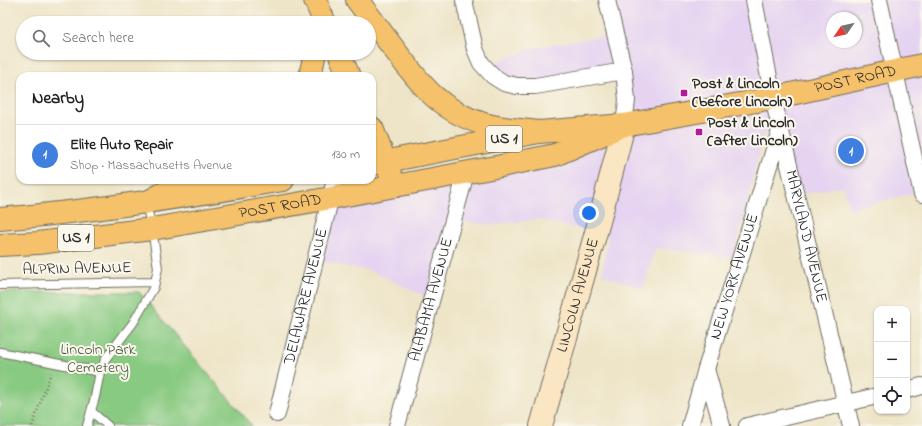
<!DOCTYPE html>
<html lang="en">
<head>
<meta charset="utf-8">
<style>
  :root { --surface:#fff; --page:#f6f6f6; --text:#202124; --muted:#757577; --line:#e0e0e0; --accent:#ea580c }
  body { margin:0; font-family:"Indie Flower",sans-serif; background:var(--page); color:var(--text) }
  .controls { position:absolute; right:12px; bottom:12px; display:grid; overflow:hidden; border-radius:8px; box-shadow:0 1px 3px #0004 }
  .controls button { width:36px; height:36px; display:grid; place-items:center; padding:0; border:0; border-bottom:1px solid var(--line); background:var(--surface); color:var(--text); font:20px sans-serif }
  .compass { position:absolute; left:826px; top:12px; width:36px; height:36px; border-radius:50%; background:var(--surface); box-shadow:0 1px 3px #0004; rotate:236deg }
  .you { position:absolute; left:589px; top:213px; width:14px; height:14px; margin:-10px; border:3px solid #fff; border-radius:50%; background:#1a73e8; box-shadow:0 0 0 6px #1a73e833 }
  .badge { display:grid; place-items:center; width:26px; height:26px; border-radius:50%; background:var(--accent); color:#fff; font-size:13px; font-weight:700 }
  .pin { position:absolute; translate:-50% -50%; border:2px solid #fff; box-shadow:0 1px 4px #0006 }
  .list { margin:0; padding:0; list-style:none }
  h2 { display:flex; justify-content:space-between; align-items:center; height:52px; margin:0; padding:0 16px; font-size:17px }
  h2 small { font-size:13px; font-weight:400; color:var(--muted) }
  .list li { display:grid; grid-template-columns:26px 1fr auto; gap:12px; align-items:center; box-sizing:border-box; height:60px; padding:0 16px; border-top:1px solid var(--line) }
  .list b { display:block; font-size:15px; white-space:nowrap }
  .list p { margin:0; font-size:13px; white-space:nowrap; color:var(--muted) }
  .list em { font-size:13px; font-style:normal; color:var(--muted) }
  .icon { flex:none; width:22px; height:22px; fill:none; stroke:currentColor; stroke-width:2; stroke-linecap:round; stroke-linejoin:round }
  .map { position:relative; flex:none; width:922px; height:426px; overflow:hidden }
  .search { position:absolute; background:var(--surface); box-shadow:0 1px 3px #0004; left:16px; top:16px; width:360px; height:44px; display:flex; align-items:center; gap:10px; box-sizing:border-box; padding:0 14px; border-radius:22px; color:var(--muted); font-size:15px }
  .panel { position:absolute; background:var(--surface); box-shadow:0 1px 3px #0004; left:16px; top:72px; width:360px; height:112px; border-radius:12px }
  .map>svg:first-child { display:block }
  .built { fill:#e5d3f1; fill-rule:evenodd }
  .green { fill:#89ca82; stroke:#5a7a56 }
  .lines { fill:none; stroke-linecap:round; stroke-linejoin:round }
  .lane-casing { stroke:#6f6c62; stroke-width:10 }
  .street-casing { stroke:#6f6c62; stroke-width:18 }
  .secondary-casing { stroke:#6f6c62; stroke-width:24 }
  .primary-casing { stroke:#6f6c62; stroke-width:24 }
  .highway-casing { stroke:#6f6c62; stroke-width:24 }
  .path { stroke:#6f6c62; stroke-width:2.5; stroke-dasharray:1 3; stroke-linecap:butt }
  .lane { stroke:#fff; stroke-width:8 }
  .street { stroke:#fff; stroke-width:16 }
  .secondary { stroke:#fbe6c4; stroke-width:22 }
  .primary { stroke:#f5c16b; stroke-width:22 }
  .highway { stroke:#f5c16b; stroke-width:22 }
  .poi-dot { fill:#b5179e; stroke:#fbf7ec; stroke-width:1.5 }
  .labels { text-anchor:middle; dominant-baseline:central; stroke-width:4; stroke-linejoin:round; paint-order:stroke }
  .shield { fill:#fbf7ec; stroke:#696865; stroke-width:1 }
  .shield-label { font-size:15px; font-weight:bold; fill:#2b2b2b }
  .street-label { font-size:16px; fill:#2b2b2b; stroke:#fbf7ec }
  .poi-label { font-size:16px; font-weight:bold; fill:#2b2b2b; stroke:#fbf7ec; text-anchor:start }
  .park-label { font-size:16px; fill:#475b45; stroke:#fbf7ec }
</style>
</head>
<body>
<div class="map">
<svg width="922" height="426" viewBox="0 0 922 426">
  <rect width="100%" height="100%" fill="#fbf7ec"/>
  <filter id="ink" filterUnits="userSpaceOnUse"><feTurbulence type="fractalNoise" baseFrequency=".025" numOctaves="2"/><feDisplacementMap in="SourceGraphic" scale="8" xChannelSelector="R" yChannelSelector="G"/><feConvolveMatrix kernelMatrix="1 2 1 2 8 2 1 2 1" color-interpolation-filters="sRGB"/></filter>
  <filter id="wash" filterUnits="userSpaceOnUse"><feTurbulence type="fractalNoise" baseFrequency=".012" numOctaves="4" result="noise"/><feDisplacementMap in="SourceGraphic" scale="16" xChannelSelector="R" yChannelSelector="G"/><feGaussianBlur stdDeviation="0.9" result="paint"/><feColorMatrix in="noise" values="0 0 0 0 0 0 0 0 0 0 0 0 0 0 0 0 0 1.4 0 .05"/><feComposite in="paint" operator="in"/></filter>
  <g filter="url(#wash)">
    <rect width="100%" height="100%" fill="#eee5c8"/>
    <path class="built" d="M598 0H922V191L850 209 843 186 794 196 779 136 765 132 733 258 656 248 643 288 602 275 608 236 537 219 492 225 451 220 426 297 371 271 318 261 333 199 631 128 620 68 524 87 487 67 494 63 537 47 605 36ZM832 18H856V42H832Z"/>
    <path class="green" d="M0 292H139L252 426H0Z"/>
  </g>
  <g filter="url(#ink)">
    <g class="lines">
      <g class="lane-casing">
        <path id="lane" d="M0 285 155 282
          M0 352 100 372
          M91 411 108 426
          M87 426 95 397 100 372 106 358 133 323 154 287 158 268 152 229 146 204"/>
      </g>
      <g class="street-casing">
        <g id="street">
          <path d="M464 0 475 49 481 63 493 76 504 83 517 86H535L624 71"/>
          <path d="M607 0 624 71 627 100 624 125"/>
          <path id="s1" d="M754 0 773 98 851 426"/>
          <path d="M879 0 922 194"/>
          <path d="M706 369 722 426"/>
          <path d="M907 390 922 386"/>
          <path id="s2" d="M277 414 335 180"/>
          <path id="s3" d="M397 426 466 173"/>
          <path id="s4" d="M690 426 706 369 781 127"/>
          <path d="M747 426 877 396"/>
        </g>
      </g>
      <g class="secondary-casing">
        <g id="secondary">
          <path id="s5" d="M541 426 600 218 624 125"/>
        </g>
      </g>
      <g class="primary-casing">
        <g id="primary">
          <path id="s6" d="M372 164 539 132 624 125 773 98 922 65"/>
          <path d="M0 219C95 211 189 196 283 180"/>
          <path id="s7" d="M0 245 38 243 152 229 331 198 496 167 555 155 624 125"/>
        </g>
      </g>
      <g class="highway-casing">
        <path id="highway" d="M315 0 325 23
          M357 0C369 16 382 33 394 49 420 84 440 111 484 124 501 129 521 130 539 132
          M339 53 349 76
          M310 76 315 53
          M372 128 395 186
          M146 203 174 187 210 180"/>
      </g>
      <path class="path" d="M32 426 51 373"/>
      <use href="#lane" class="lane"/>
      <use href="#street" class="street"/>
      <use href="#secondary" class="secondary"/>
      <use href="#primary" class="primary"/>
      <use href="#highway" class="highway"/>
    </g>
  </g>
  <g class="poi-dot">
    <rect x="680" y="89" width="8" height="8" rx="2"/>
    <rect x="695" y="128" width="8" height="8" rx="2"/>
  </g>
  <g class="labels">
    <g class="shield">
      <rect x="486" y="126" width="36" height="26" rx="3"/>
      <rect x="58" y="225" width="36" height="26" rx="3"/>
    </g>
    <g class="shield-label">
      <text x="504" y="139">US 1</text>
      <text x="76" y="238">US 1</text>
    </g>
    <g class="street-label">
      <text stroke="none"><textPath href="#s6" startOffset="491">POST ROAD</textPath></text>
      <text stroke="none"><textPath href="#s7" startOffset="283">POST ROAD</textPath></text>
      <text stroke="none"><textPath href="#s1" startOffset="242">MARYLAND AVENUE</textPath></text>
      <text transform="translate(77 269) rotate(-1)">ALPRIN AVENUE</text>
      <text stroke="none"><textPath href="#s4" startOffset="156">NEW YORK AVENUE</textPath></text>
      <text stroke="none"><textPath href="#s5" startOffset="136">LINCOLN AVENUE</textPath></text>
      <text stroke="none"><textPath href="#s2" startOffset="121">DELAWARE AVENUE</textPath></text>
      <text stroke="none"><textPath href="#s3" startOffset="131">ALABAMA AVENUE</textPath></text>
    </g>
    <g class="poi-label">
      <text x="692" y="84">Post &amp; Lincoln<tspan x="692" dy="18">(before Lincoln)</tspan></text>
      <text x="707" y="123">Post &amp; Lincoln<tspan x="707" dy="18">(after Lincoln)</tspan></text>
    </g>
    <g class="park-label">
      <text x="98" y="350">Lincoln Park<tspan x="98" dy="18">Cemetery</tspan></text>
    </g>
  </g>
</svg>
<div class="controls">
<button>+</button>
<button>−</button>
<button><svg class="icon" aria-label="locate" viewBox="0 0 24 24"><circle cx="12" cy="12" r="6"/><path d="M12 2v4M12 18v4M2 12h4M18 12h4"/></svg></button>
</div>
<svg class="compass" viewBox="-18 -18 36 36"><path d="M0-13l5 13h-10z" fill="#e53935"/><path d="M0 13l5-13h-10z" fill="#757577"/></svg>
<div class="you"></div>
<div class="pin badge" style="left:851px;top:151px;background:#3f7fe0">1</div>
<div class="search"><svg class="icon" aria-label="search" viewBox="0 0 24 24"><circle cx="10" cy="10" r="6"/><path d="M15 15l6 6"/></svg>Search here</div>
<section class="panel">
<h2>Nearby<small></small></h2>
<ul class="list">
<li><span class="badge" style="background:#3f7fe0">1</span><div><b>Elite Auto Repair</b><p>Shop · Massachusetts Avenue</p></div><em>130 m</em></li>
</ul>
</section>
</div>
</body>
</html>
